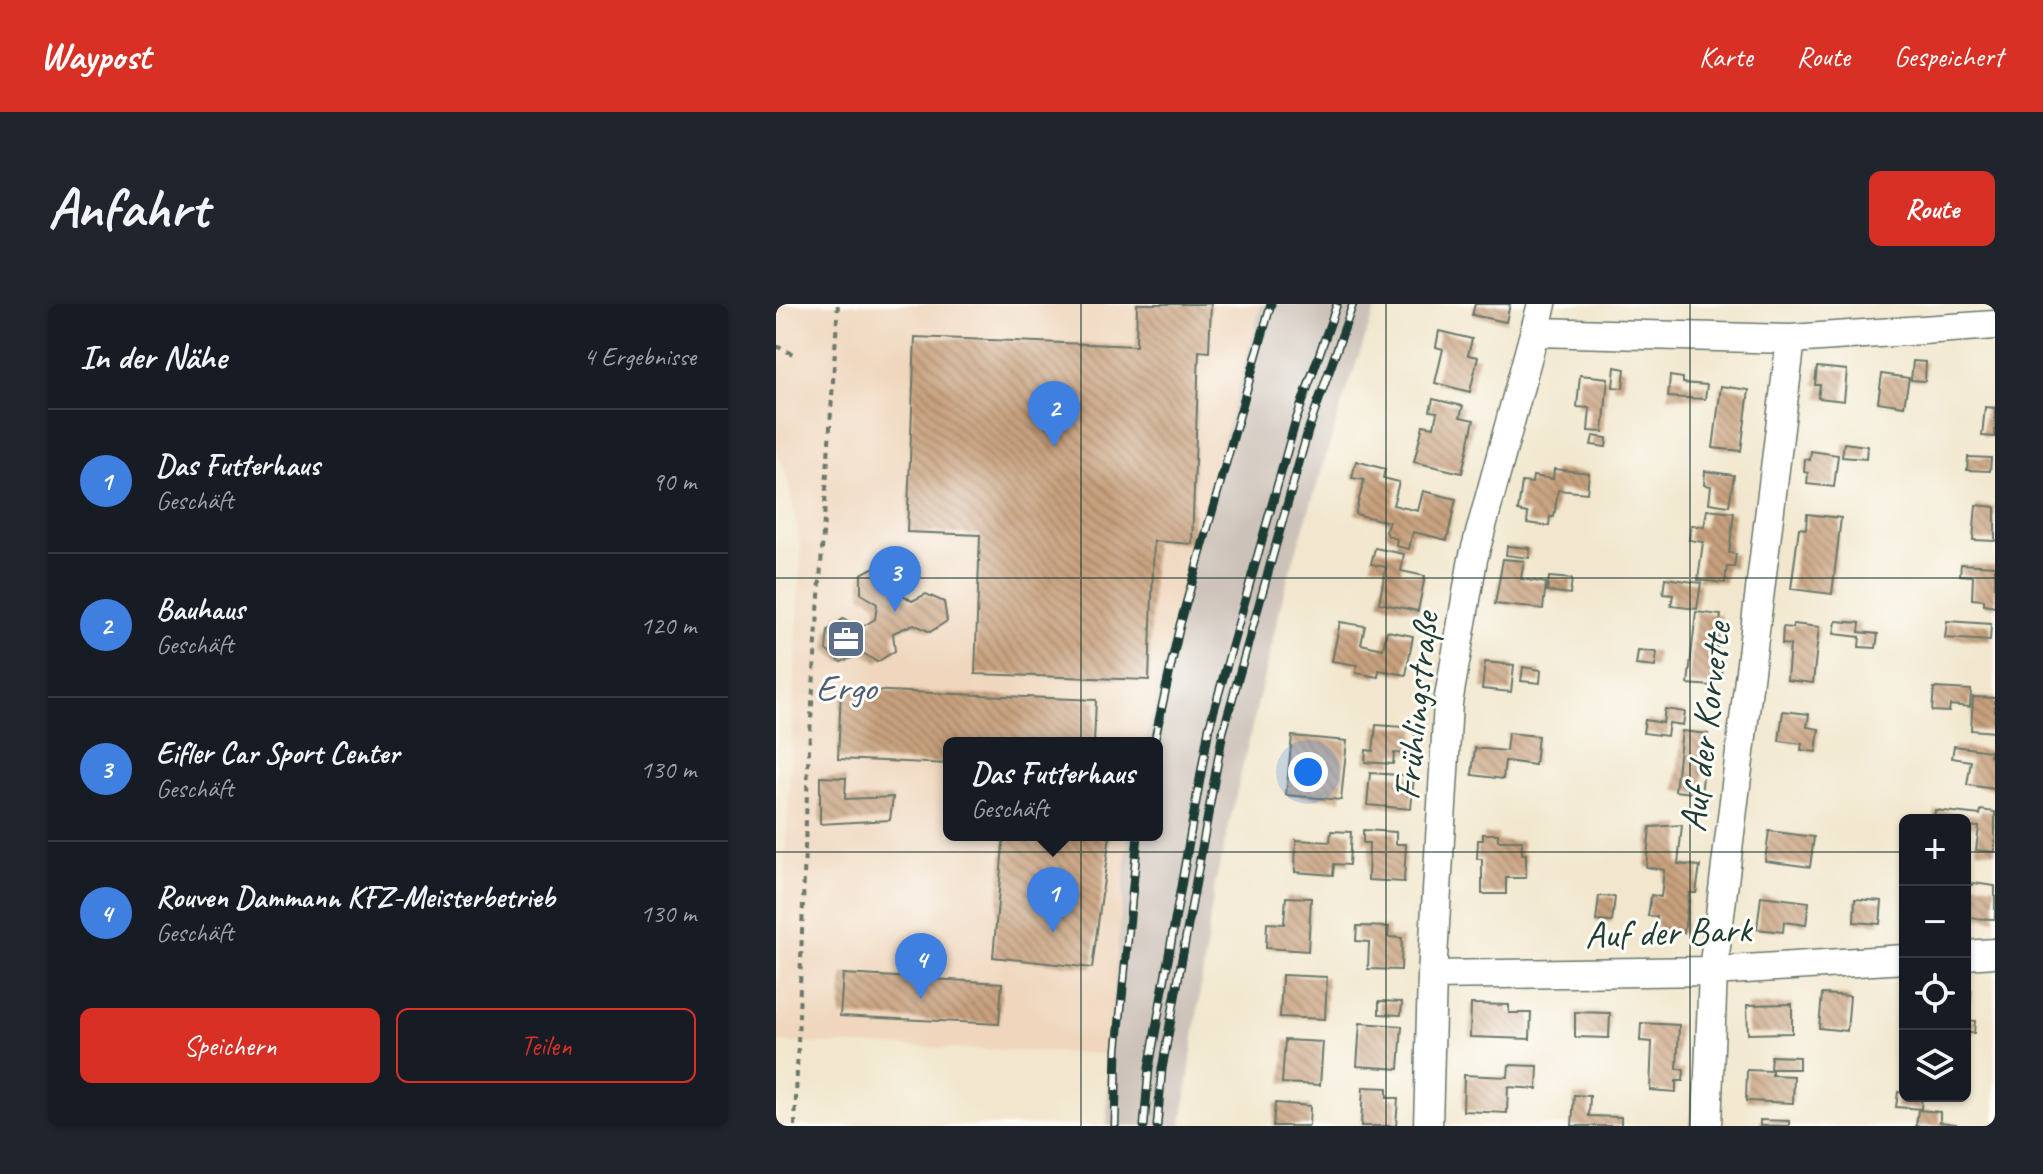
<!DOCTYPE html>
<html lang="de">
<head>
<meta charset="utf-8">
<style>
  :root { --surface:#171b24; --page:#20242c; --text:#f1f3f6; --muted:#9ea1a6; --line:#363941; --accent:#d93025 }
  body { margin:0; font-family:Caveat,sans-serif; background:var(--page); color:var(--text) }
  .controls { position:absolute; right:24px; bottom:24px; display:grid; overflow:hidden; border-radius:12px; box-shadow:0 2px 6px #0004 }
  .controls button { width:72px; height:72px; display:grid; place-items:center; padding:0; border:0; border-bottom:2px solid var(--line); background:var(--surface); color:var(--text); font:40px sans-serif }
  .you { position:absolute; left:532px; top:468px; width:28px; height:28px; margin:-20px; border:6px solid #fff; border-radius:50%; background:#1a73e8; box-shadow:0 0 0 12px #1a73e833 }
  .badge { display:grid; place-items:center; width:52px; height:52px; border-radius:50%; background:var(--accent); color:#fff; font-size:26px; font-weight:700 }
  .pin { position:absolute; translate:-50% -66px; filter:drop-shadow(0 2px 4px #0008) }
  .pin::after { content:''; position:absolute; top:42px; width:28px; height:24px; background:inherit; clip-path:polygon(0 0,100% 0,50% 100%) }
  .popup { position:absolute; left:167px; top:433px; width:220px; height:104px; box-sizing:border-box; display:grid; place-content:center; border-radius:12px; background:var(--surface); filter:drop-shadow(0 2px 6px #0005); font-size:26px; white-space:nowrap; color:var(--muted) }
  .popup b { font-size:30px; color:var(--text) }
  .popup::after { content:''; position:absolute; left:50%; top:100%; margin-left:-16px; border:16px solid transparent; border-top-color:var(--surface) }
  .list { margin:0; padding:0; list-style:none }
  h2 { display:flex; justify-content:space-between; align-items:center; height:104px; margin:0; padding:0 32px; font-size:34px }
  h2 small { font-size:26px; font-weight:400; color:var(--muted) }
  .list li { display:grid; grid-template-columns:52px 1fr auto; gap:24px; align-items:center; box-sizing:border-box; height:144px; padding:0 32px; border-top:2px solid var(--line) }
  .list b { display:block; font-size:30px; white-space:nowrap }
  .list p { margin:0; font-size:26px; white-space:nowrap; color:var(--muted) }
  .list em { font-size:26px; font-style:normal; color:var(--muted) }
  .actions { display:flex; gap:16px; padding:24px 32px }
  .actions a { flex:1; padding:18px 0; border:2px solid var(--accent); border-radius:12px; text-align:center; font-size:28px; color:var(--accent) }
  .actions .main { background:var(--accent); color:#fff }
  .icon { flex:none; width:44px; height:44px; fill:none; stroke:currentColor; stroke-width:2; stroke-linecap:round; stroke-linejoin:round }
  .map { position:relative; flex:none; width:1219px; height:822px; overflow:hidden; border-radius:12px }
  header { display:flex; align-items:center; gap:48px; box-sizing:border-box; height:112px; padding:0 40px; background:var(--accent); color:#fff }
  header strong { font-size:38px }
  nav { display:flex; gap:44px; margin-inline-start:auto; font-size:28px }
  .intro { display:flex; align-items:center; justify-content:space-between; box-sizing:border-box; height:192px; padding:0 48px }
  h1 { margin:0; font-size:56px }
  .button { padding:20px 36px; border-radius:12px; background:var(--accent); color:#fff; font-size:28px; font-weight:700 }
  main { display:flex; gap:48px; padding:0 48px }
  aside { flex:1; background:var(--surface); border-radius:12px; box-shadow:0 2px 6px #0004 }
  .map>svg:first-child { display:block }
  .built { fill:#efd6bc }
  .railway { fill:#cdc2b9 }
  .building { fill:url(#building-back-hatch) }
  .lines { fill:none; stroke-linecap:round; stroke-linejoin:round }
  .minor-casing { stroke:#69786a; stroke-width:31 }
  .path { stroke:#69786a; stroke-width:4; stroke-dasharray:6 6; stroke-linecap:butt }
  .minor { stroke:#fff; stroke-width:28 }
  .rail-casing { stroke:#1f3d34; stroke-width:9 }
  .rail { stroke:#fdfcf7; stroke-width:6; stroke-dasharray:18; stroke-linecap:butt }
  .grid { fill:none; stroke:#1f3d34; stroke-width:2; stroke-opacity:0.55 }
  .labels { text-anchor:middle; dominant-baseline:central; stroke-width:6; stroke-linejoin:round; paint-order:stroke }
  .service-label { font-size:38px; fill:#4e5e75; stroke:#fdfcf7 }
  .street-label { font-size:38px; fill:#1f3d34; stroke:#fdfcf7 }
</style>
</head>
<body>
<header>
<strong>Waypost</strong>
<nav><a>Karte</a><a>Route</a><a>Gespeichert</a></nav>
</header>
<div class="intro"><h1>Anfahrt</h1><a class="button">Route</a></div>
<main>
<aside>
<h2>In der Nähe<small>4 Ergebnisse</small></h2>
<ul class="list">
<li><span class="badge" style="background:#3f7fe0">1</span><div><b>Das Futterhaus</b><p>Geschäft</p></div><em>90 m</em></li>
<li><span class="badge" style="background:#3f7fe0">2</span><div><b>Bauhaus</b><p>Geschäft</p></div><em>120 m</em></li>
<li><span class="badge" style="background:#3f7fe0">3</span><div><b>Eifler Car Sport Center</b><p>Geschäft</p></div><em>130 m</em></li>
<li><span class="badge" style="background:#3f7fe0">4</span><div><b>Rouven Dammann KFZ-Meisterbetrieb</b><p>Geschäft</p></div><em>130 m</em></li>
</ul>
<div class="actions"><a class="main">Speichern</a><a>Teilen</a></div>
</aside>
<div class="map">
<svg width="1219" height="822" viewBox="0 0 1219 822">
  <defs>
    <pattern id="building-back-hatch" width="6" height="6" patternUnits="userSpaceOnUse" patternTransform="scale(2)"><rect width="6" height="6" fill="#c8a07d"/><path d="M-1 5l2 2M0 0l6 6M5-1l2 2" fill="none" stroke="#a28467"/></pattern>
  </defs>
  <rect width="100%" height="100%" fill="#fdfcf7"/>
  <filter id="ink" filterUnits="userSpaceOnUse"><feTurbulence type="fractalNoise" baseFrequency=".0125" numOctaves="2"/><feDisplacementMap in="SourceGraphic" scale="16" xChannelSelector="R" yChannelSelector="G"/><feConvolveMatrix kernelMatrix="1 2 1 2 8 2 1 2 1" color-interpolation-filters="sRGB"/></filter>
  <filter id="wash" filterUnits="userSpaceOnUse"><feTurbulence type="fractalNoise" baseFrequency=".006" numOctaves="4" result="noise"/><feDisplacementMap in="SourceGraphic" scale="32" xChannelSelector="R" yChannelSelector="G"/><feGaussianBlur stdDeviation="1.8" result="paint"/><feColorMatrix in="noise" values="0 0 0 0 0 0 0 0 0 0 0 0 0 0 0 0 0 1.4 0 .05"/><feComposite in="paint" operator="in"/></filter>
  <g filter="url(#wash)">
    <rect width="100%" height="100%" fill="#f2e7ce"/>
    <path class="built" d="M0 0H485L398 318 369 439H173V531H352L332 750 0 738 25 245 11 173 0 144Z"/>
    <path class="railway" d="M485 0H601L569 91 508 287 438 585 406 822H331L332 750 352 531H381V439H369L398 318Z"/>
    <g id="blocks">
      <path class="building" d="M361 0H435L433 48 423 47 416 240 378 237 373 376 199 370 204 231 131 228 139 33 360 42Z
        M699 0H734L730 18 696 11Z
        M663 27 696 35 692 51 702 53 694 88 659 79 667 45 660 43Z
        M1137 57 1150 58 1149 77 1135 76Z
        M839 63 849 65 847 84 837 83Z
        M1041 63 1071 66 1068 97 1042 94 1044 81H1039Z
        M1106 70 1133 74 1128 102 1102 98Z
        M804 71 832 74 827 128 812 127 814 104 801 103Z
        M894 72 907 74V79L931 81 929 95 892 93Z
        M945 82 973 86 965 147 937 144Z
        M657 95 687 102 684 113 698 116 686 169 638 158 647 121 658 123 661 108 654 107Z
        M1209 103 1219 104V133L1206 132Z
        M817 132 831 134 830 143 815 141Z
        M1068 139 1091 142 1090 155 1066 153Z
        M1035 147 1062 151 1058 183 1031 180 1032 169 1028 168 1029 155 1034 156Z
        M1192 153 1215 154 1214 167 1191 166Z
        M580 157 609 165 607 174 623 178 617 201 642 207 647 187 680 195 671 236 637 228 633 245 620 242 621 235 612 232 610 227 613 218 579 210 588 176 576 174Z
        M778 165 813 169 811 189 782 186 778 213H774L773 222 751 219 752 209 742 207 746 178 756 179 757 172 777 175Z
        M929 167 958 171 953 202 933 199 935 182 928 181Z
        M1200 201 1219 203V237L1197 236Z
        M931 206 958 209 953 249 960 250 958 263H951L949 279 922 276 927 238 913 236 915 221 928 223Z
        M1031 210 1065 214 1056 290 1015 285 1023 224 1030 225Z
        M731 242 754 244 753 254 730 251Z
        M599 244 628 250 625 267 649 272 642 307 603 299 610 263 595 260Z
        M727 255 748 257 745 275 770 279 767 305 719 300Z
        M104 260 121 269 118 285 136 297 150 290 168 298 171 317 154 328 138 320 117 329 119 347 101 358 87 349 65 358 50 346 52 326 67 315 86 323 99 315 101 300 85 290V270Z
        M1185 260 1219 262V303L1208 301V296L1196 295 1197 272 1184 271Z
        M773 273 796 275 794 290 771 287Z
        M889 274 925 279 921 305 895 302 897 291 887 290Z
        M920 308 945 311 939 358 946 359 945 371 938 370 936 382 912 380Z
        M1060 317 1084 319 1083 328 1102 330 1100 344 1083 343 1084 333 1058 330Z
        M1171 317 1215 320 1214 337 1169 334Z
        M564 318 589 322 585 340 607 345 611 327 637 332 630 371 603 366 602 373 580 369 581 361 556 357Z
        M1017 320 1043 323 1037 379 1011 376 1014 341 1006 340 1007 323 1017 324Z
        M862 347 881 348 879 363 860 361Z
        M709 358 738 361 735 388 706 385Z
        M747 363 765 366 764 379 745 377Z
        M1158 384 1195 386 1194 403 1174 401 1173 408 1156 407Z
        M65 385 320 396 318 439H173V460L62 455Z
        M1197 393 1219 394V428L1195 426Z
        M889 405 909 408 907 421 893 419 891 432 867 429 869 416 887 419Z
        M1007 407 1033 410 1031 423 1043 425 1040 448 1025 446 1026 440 1003 437Z
        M600 421 640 424 637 450 618 449 617 460 589 458 590 446 597 447Z
        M906 427 932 430 925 490 899 487Z
        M732 429 762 432 759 461 729 457 727 475 696 471 699 444 730 447Z
        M516 432 571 437 565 496 510 491Z
        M1178 442 1214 447V452H1219V485L1191 481 1195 457 1176 454Z
        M594 469 638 472 635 505 591 501Z
        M44 473 70 474 69 495 117 493 114 516 44 520Z
        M1159 506 1204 511 1205 506 1219 508V548L1200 546 1203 523 1189 522V516H1158Z
        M906 521 902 560 924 562 920 589H913L908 629 880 626 881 613 872 612 875 591 885 593 888 566 870 563 874 523Z
        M587 526 620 528V540H630L628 578 592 576 593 539H587Z
        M555 527 575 528 573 561 558 560 557 571 519 568 520 536 554 538Z
        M993 527 1038 533 1034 563 989 557Z
        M707 530H722V537H746V550H750V574H730V590H706V555H701L702 536H707Z
        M228 531H334L316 664 217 653Z
        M1197 579 1219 582V615L1189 614V580L1197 581Z
        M823 592 839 593 836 618 820 617Z
        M985 592 1033 598 1030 621 1008 618 1007 628 981 625Z
        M510 593 535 594 532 647 490 644 491 619 508 620Z
        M1079 595 1106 597 1104 620 1078 618Z
        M581 622 613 623 612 633 626 634 625 666 592 665 593 638 580 637Z
        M67 670 226 679 223 720 64 712Z
        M506 671 551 673 549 715 504 713Z
        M1189 687H1195L1193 712H1189Z
        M1046 690 1074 692 1071 727 1043 724Z
        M603 697 626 698 625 711 603 710Z
        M695 700 733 701V709H755L754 735 694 733Z
        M1016 700V729L972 730 971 701Z
        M799 708 834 709 833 734 799 733Z
        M1189 716 1199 717 1198 729H1189Z
        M584 719 626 722 623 765 581 762Z
        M865 719 903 721 901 765 908 766 907 777H900V788L874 786 876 738 864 737Z
        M509 736 547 738 544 781 506 779Z
        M995 752 1023 753V765H994Z
        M733 761 762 762 761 785 732 783 731 809 687 807 688 771 732 773Z
        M971 766 996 767V771L1018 772 1017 799 970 797Z
        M587 783 611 784V794H622L620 822H585Z
        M1122 788 1129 789V792H1146L1145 805 1120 803Z
        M798 791 814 792 813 812 845 813V822H796Z
        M499 799 534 802 533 822H497Z
        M1142 806 1164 808V818L1180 820 1179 822H1140Z
        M984 816 1013 817V822H984Z"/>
    </g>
  </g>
  <g filter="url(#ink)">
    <use href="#blocks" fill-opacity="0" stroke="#69786a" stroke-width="2"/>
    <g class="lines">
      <g class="minor-casing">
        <path id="minor" d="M761 28 1015 35 1219 21
          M1189 651 1219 649
          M656 671 937 667 1129 655
          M652 822 656 671 672 399 697 255 766 0
          M931 822 937 667 1015 35"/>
      </g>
      <path class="path" d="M0 42 17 50
        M19 822 32 461 62 0"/>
      <use href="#minor" class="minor"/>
      <g class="rail-casing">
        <path id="rail" d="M378 439 404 321 495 0
          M339 822 341 745 362 531
          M368 822 373 764 433 424 519 119 561 0
          M381 822 386 765 447 428 532 127 577 0"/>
      </g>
      <use href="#rail" class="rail"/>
    </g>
  </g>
  <path class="grid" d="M305 0V822M610 0V822M914 0V822M0 274H1219M0 548H1129M1189 548H1219"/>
  <defs>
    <g id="office-square" transform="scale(2)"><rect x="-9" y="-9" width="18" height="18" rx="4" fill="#5c6f8a" stroke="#fdfcf7"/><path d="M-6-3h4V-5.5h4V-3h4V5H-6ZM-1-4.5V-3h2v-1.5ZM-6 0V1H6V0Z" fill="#fff"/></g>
  </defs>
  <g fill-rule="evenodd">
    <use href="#office-square" x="70" y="335"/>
  </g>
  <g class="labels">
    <g class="service-label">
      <text x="70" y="383">Ergo</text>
    </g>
    <g class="street-label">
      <text transform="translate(640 402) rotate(-84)">Frühlingstraße</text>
      <text transform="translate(929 423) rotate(-83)">Auf der Korvette</text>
      <text transform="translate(892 628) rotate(-2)">Auf der Bark</text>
    </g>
  </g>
</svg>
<div class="controls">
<button>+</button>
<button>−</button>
<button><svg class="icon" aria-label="locate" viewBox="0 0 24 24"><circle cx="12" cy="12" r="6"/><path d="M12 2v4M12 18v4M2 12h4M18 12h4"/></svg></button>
<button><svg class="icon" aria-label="layers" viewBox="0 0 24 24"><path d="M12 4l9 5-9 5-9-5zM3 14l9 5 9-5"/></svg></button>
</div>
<div class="you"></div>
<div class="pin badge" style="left:277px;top:629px;background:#3f7fe0">1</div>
<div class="popup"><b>Das Futterhaus</b>Geschäft</div>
<div class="pin badge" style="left:278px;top:143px;background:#3f7fe0">2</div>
<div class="pin badge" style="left:119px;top:308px;background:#3f7fe0">3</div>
<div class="pin badge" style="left:145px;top:695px;background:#3f7fe0">4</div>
</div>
</main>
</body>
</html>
